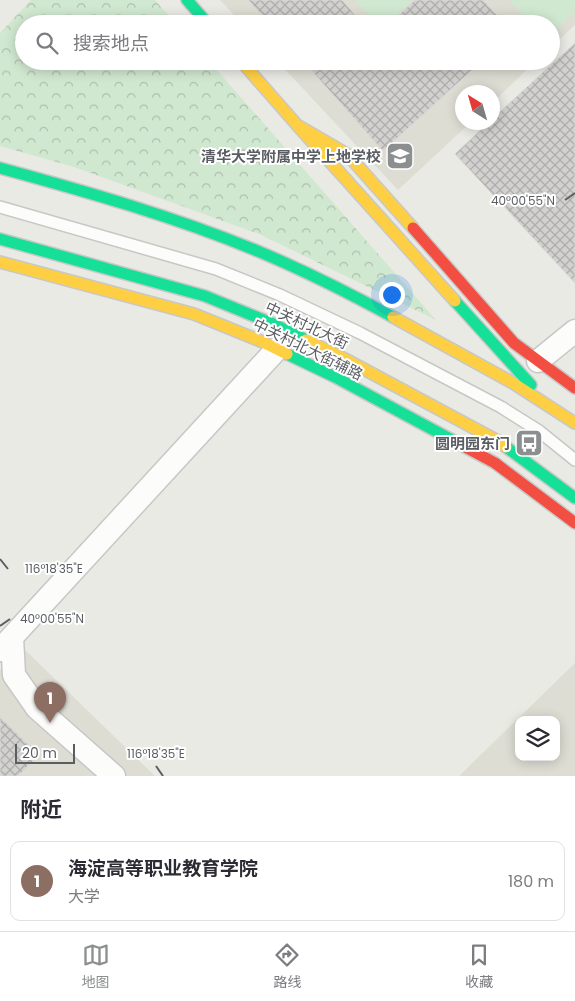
<!DOCTYPE html>
<html lang="zh">
<head>
<meta charset="utf-8">
<style>
  :root { --surface:#fff; --page:#f7f7f7; --text:#2b2b33; --muted:#7c7c81; --line:#e1e1e2; --accent:#8c8f90 }
  body { margin:0; font-family:Poppins,"Noto Sans SC",sans-serif; background:var(--page); color:var(--text) }
  .controls { position:absolute; right:15px; bottom:15px; display:grid; overflow:hidden; border-radius:10px; box-shadow:0 2px 12px #0003 }
  .controls button { width:45px; height:45px; display:grid; place-items:center; padding:0; border:0; border-bottom:1px solid var(--line); background:var(--surface); color:var(--text); font:25px sans-serif }
  .compass { position:absolute; left:455px; top:85px; width:45px; height:45px; border-radius:50%; background:var(--surface); box-shadow:0 2px 12px #0003; rotate:323deg }
  .scale { position:absolute; left:15px; bottom:12px; width:60px; box-sizing:border-box; padding-left:5px; border:2px solid #5a5e63; border-top:0; font-size:14px; line-height:18px; white-space:nowrap; color:#5a5e63; -webkit-text-stroke:4px #fff; paint-order:stroke }
  .you { position:absolute; left:391px; top:294px; width:18px; height:18px; margin:-12px; border:4px solid #fff; border-radius:50%; background:#1a73e8; box-shadow:0 0 0 8px #1a73e833 }
  .badge { display:grid; place-items:center; width:32px; height:32px; border-radius:50%; background:var(--accent); color:#fff; font-size:16px; font-weight:700 }
  .pin { position:absolute; translate:-50% -41px; filter:drop-shadow(0 1px 2px #0008) }
  .pin::after { content:''; position:absolute; top:26px; width:18px; height:15px; background:inherit; clip-path:polygon(0 0,100% 0,50% 100%) }
  .list { margin:0; padding:0; list-style:none }
  h2 { display:flex; justify-content:space-between; align-items:center; height:65px; margin:0; padding:0 20px; font-size:21px }
  h2 small { font-size:16px; font-weight:400; color:var(--muted) }
  .list li { display:grid; grid-template-columns:32px 1fr auto; gap:15px; align-items:center; box-sizing:border-box; height:80px; margin:0 10px 10px; padding:0 10px; border:1px solid var(--line); border-radius:10px }
  .list b { display:block; font-size:19px; white-space:nowrap }
  .list p { margin:0; font-size:16px; white-space:nowrap; color:var(--muted) }
  .list em { font-size:16px; font-style:normal; color:var(--muted) }
  .icon { flex:none; width:28px; height:28px; fill:none; stroke:currentColor; stroke-width:2; stroke-linecap:round; stroke-linejoin:round }
  .map { position:relative; flex:none; width:575px; height:776px; overflow:hidden }
  .search { position:absolute; background:var(--surface); box-shadow:0 2px 12px #0003; left:15px; right:15px; top:15px; height:55px; display:flex; align-items:center; gap:12px; box-sizing:border-box; padding:0 18px; border-radius:28px; color:var(--muted); font-size:19px }
  .sheet { height:155px; background:var(--surface) }
  nav { display:flex; justify-content:space-around; align-items:center; box-sizing:border-box; height:70px; border-top:1px solid var(--line); background:var(--surface); font-size:14px; color:var(--muted) }
  nav a { display:grid; justify-items:center; gap:2px }
  nav .on { color:var(--accent) }
  .map>svg:first-child { display:block }
  .education { fill:#deddd4; fill-rule:evenodd }
  .forest { fill:url(#forest-crowns) }
  .pitch { fill:#d1e8d0 }
  .building { fill:url(#building-cross-hatch); stroke:#dad9d4 }
  .lines { fill:none; stroke-linecap:round; stroke-linejoin:round }
  .lane-casing { stroke:#c7c7c5; stroke-width:14 }
  .street-casing { stroke:#c7c7c5; stroke-width:25 }
  .fast-casing { stroke:#c7c8c7; stroke-width:14 }
  .slow-casing { stroke:#c7c8c7; stroke-width:14 }
  .jam-casing { stroke:#c7c8c7; stroke-width:14 }
  .lane { stroke:#fcfcfb; stroke-width:11 }
  .street { stroke:#fcfcfb; stroke-width:22 }
  .fast { stroke:#16e098; stroke-width:11 }
  .slow { stroke:#ffcf43; stroke-width:11 }
  .jam { stroke:#f24e42; stroke-width:11 }
  .ticks { fill:none; stroke:#5a5e63; stroke-width:2 }
  .labels { text-anchor:middle; dominant-baseline:central; stroke-width:4; stroke-linejoin:round; paint-order:stroke }
  .poi-label { font-size:15px; font-weight:bold; fill:#5a5e63; stroke:#fff; text-anchor:end }
  .street-label { font-size:15px; fill:#5a5e63; stroke:#fff }
  .ticks-label { font-size:12px; text-anchor:middle; fill:#5a5e63; stroke:#fff; stroke-width:4; stroke-linejoin:round; paint-order:stroke }
</style>
</head>
<body>
<div class="map">
<svg width="575" height="776" viewBox="0 0 575 776">
  <defs>
    <pattern id="forest-crowns" width="20" height="18" patternUnits="userSpaceOnUse" patternTransform="scale(1.25)"><rect width="20" height="18" fill="#d1e8d0"/><path d="M2 6a3 3 0 1 1 6 0M12 15a3 3 0 1 1 6 0" fill="none" stroke="#adbfac"/></pattern>
    <pattern id="building-cross-hatch" width="8" height="8" patternUnits="userSpaceOnUse" patternTransform="scale(1.25)"><rect width="8" height="8" fill="#d2d1cf"/><path d="M0 0l8 8M0 8l8-8" fill="none" stroke="#adadac"/></pattern>
  </defs>
  <rect width="100%" height="100%" fill="#eaeae5"/>
  <path class="education" d="M220 0H575V25L551 47V24H242Z
    M277 61H536L493 102 492 92H462V122L470 123 398 190Z
    M22 647 155 776H0V670Z
    M575 663V776H459ZM519 720H556V757H519Z"/>
  <path class="forest" d="M31 0H155L176 24H24V61H209L436 320 259 234 74 167 0 146V33Z"/>
  <path class="pitch" d="M355 0H413L387 24H376Z
    M509 0H575V12L551 34V24H531Z"/>
  <path class="building" d="M248 0H342L363 24H270Z
    M415 0H483L505 24H389Z
    M575 43V283L455 154 489 122H492V119Z
    M303 61H482L383 151Z
    M0 717 39 755 18 776H0Z"/>
  <g class="lines">
    <g class="lane-casing">
      <path id="lane" d="M0 207 216 269 280 295 360 333 501 407 539 431 575 460"/>
    </g>
    <g class="street-casing">
      <path id="street" d="M538 361 575 331
        M12 637 14 675 37 708 114 776
        M0 650 277 349"/>
    </g>
    <g class="fast-casing">
      <path id="fast" d="M187 0 208 24
        M0 168C88 192 176 217 260 252 305 271 349 293 393 317
        M0 239 205 296 271 323 306 340
        M455 301 531 385
        M287 354 335 377 467 448
        M506 447 575 498"/>
    </g>
    <g class="slow-casing">
      <path id="slow" d="M241 61 297 125 347 154 413 228
        M297 125 455 301
        M0 262 194 314 263 342 287 354
        M393 317 513 383 575 423
        M306 340 345 359 498 441 506 447"/>
    </g>
    <g class="jam-casing">
      <path id="jam" d="M413 228 514 343 575 388
        M467 448 495 463 575 523"/>
    </g>
    <use href="#lane" class="lane"/>
    <use href="#street" class="street"/>
    <use href="#fast" class="fast"/>
    <use href="#slow" class="slow"/>
    <use href="#jam" class="jam"/>
  </g>
  <path class="ticks" d="M565 200 575 193M0 559 8 569M0 626 10 619M156 766 163 776"/>
  <defs>
    <g id="school-square" transform="scale(1.4375)"><rect x="-9" y="-9" width="18" height="18" rx="4" fill="#8c8f90" stroke="#fff"/><path d="M0-5L7-2L0 1L-7-2ZM-4 1L0 2.5L4 1V4Q0 6-4 4Z" fill="#fff"/></g>
    <g id="bus-square" transform="scale(1.4375)"><rect x="-9" y="-9" width="18" height="18" rx="4" fill="#8c8f90" stroke="#fff"/><path d="M-5-6H5V4H4V6H2V4H-2V6H-4V4H-5ZM-3.5-4V0h7V-4ZM-3.5 1.2v1.5H-2V1.2ZM2 1.2v1.5H3.5V1.2Z" fill="#fff"/></g>
  </defs>
  <g fill-rule="evenodd">
    <use href="#school-square" x="400" y="156"/>
    <use href="#bus-square" x="529" y="443"/>
  </g>
  <g class="labels">
    <g class="poi-label">
      <text x="381" y="156">清华大学附属中学上地学校</text>
      <text x="510" y="443">圆明园东门</text>
    </g>
    <g class="street-label">
      <text transform="translate(307 325) rotate(25)">中关村北大街</text>
      <text transform="translate(308 349) rotate(26)">中关村北大街辅路</text>
    </g>
  </g>
  <g class="ticks-label">
    <text x="523" y="205">40°00'55"N</text>
    <text x="54" y="573">116°18'35"E</text>
    <text x="52" y="623">40°00'55"N</text>
    <text x="156" y="758">116°18'35"E</text>
  </g>
</svg>
<div class="controls">
<button><svg class="icon" aria-label="layers" viewBox="0 0 24 24"><path d="M12 4l9 5-9 5-9-5zM3 14l9 5 9-5"/></svg></button>
</div>
<svg class="compass" viewBox="-18 -18 36 36"><path d="M0-13l5 13h-10z" fill="#e53935"/><path d="M0 13l5-13h-10z" fill="#7c7c81"/></svg>
<div class="scale">20 m</div>
<div class="you"></div>
<div class="pin badge" style="left:50px;top:723px;background:#8d6e63">1</div>
<div class="search"><svg class="icon" aria-label="search" viewBox="0 0 24 24"><circle cx="10" cy="10" r="6"/><path d="M15 15l6 6"/></svg>搜索地点</div>
</div>
<section class="sheet">
<h2>附近<small></small></h2>
<ul class="list">
<li><span class="badge" style="background:#8d6e63">1</span><div><b>海淀高等职业教育学院</b><p>大学</p></div><em>180 m</em></li>
</ul>
</section>
<nav>
<a class="on"><svg class="icon" aria-label="map" viewBox="0 0 24 24"><path d="M3 6l6-2 6 2 6-2v14l-6 2-6-2-6 2zM9 4v14M15 6v14"/></svg>地图</a>
<a><svg class="icon" aria-label="directions" viewBox="0 0 24 24"><path d="M12 3l9 9-9 9-9-9zM9 14v-3h6M13 9l2 2-2 2"/></svg>路线</a>
<a><svg class="icon" aria-label="saved" viewBox="0 0 24 24"><path d="M7 4h10v16l-5-4-5 4z"/></svg>收藏</a>
</nav>
</body>
</html>
